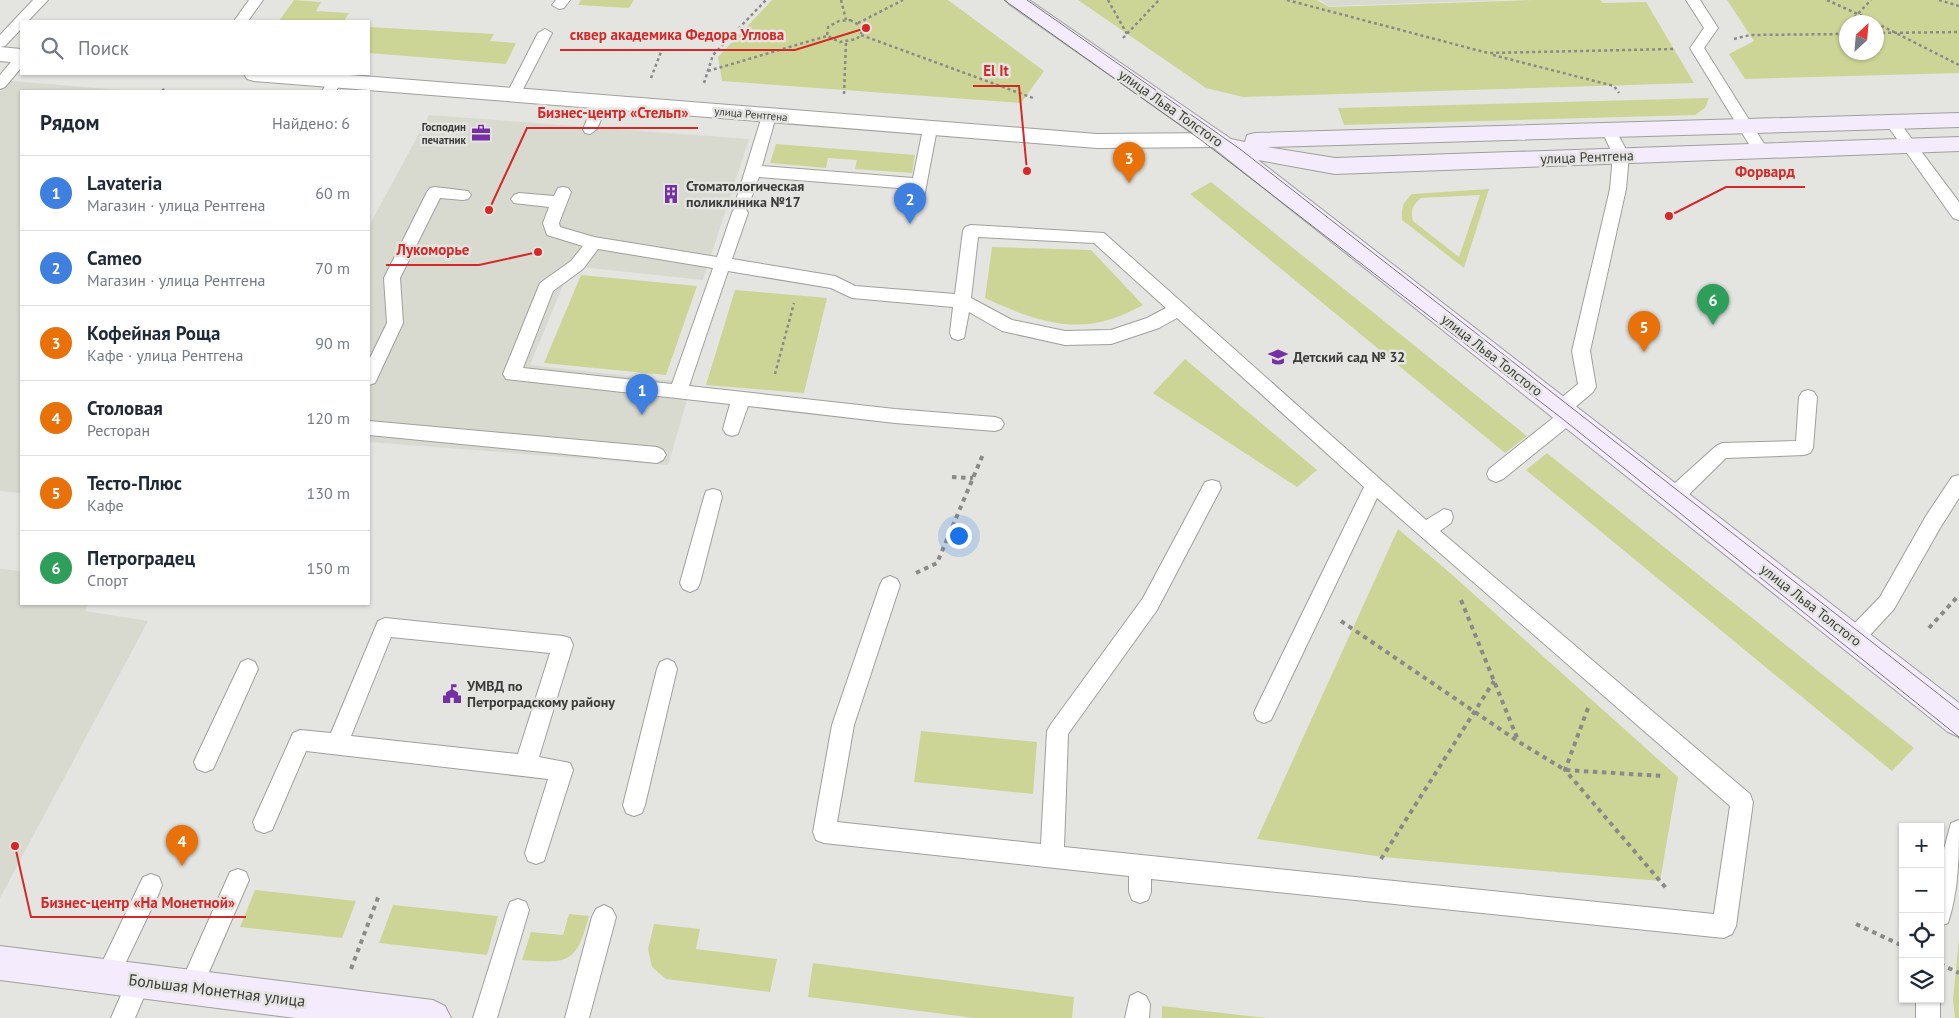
<!DOCTYPE html>
<html lang="ru">
<head>
<meta charset="utf-8">
<style>
  :root { --surface:#fff; --page:#f6f6f7; --text:#1f2937; --muted:#747a83; --line:#e0e1e3; --accent:#7530a3 }
  body { margin:0; font-family:"PT Sans",sans-serif; background:var(--page); color:var(--text) }
  .controls { position:absolute; right:15px; bottom:15px; display:grid; overflow:hidden; border-radius:0px; box-shadow:0 1px 4px #0004 }
  .controls button { width:45px; height:45px; display:grid; place-items:center; padding:0; border:0; border-bottom:1px solid var(--line); background:var(--surface); color:var(--text); font:25px sans-serif }
  .compass { position:absolute; left:1839px; top:15px; width:45px; height:45px; border-radius:50%; background:var(--surface); box-shadow:0 1px 4px #0004; rotate:26deg }
  .you { position:absolute; left:958px; top:535px; width:18px; height:18px; margin:-12px; border:4px solid #fff; border-radius:50%; background:#1a73e8; box-shadow:0 0 0 8px #1a73e833 }
  .badge { display:grid; place-items:center; width:32px; height:32px; border-radius:50%; background:var(--accent); color:#fff; font-size:16px; font-weight:700 }
  .pin { position:absolute; translate:-50% -41px; filter:drop-shadow(0 1px 2px #0008) }
  .pin::after { content:''; position:absolute; top:26px; width:18px; height:15px; background:inherit; clip-path:polygon(0 0,100% 0,50% 100%) }
  .list { margin:0; padding:0; list-style:none }
  h2 { display:flex; justify-content:space-between; align-items:center; height:65px; margin:0; padding:0 20px; font-size:21px }
  h2 small { font-size:16px; font-weight:400; color:var(--muted) }
  .list li { display:grid; grid-template-columns:32px 1fr auto; gap:15px; align-items:center; box-sizing:border-box; height:75px; padding:0 20px; border-top:1px solid var(--line) }
  .list b { display:block; font-size:19px; white-space:nowrap }
  .list p { margin:0; font-size:16px; white-space:nowrap; color:var(--muted) }
  .list em { font-size:16px; font-style:normal; color:var(--muted) }
  .icon { flex:none; width:28px; height:28px; fill:none; stroke:currentColor; stroke-width:2; stroke-linecap:round; stroke-linejoin:round }
  .map { position:relative; flex:none; width:1959px; height:1018px; overflow:hidden }
  .search { position:absolute; background:var(--surface); box-shadow:0 1px 4px #0004; left:20px; top:20px; width:350px; height:55px; display:flex; align-items:center; gap:12px; box-sizing:border-box; padding:0 18px; border-radius:0px; color:var(--muted); font-size:19px }
  .panel { position:absolute; background:var(--surface); box-shadow:0 1px 4px #0004; left:20px; top:90px; width:350px; height:515px; border-radius:0px }
  .map>svg:first-child { display:block }
  .built { fill:#d8dacf }
  .green { fill:#cdd596; fill-rule:evenodd }
  .lines { fill:none; stroke-linecap:round; stroke-linejoin:round }
  .lane-casing { stroke:#9f9f9c; stroke-width:2 }
  .street-casing { stroke:#9f9f9c; stroke-width:2 }
  .secondary-casing { stroke:#9f9f9c; stroke-width:2 }
  .path-far1 { stroke:#8a8b88; stroke-width:2.5; stroke-dasharray:3 3; stroke-linecap:butt }
  .path { stroke:#8a8b88; stroke-width:4; stroke-dasharray:4.5 4.5; stroke-linecap:butt }
  .lane { fill:#fff; fill-rule:evenodd }
  .street { fill:#fff; fill-rule:evenodd }
  .secondary { fill:#f4ebfd; fill-rule:evenodd }
  .tram { stroke:#787876; stroke-width:1 }
  .labels { text-anchor:middle; dominant-baseline:central; stroke-width:5; stroke-linejoin:round; paint-order:stroke }
  .far-street-label { font-size:11px; fill:#3b3b3a; stroke:#e4e5e1 }
  .far-poi-label { font-size:11px; font-weight:bold; fill:#3b3b3a; stroke:#e4e5e1; text-anchor:end }
  .street-label { font-size:14px; fill:#3b3b3a; stroke:#e4e5e1 }
  .poi-label { font-size:14px; font-weight:bold; fill:#3b3b3a; stroke:#e4e5e1; text-anchor:start }
  .near-street-label { font-size:16px; fill:#3b3b3a; stroke:#e4e5e1 }
  .leader { fill:none; stroke:#d62828; stroke-width:2 }
  .callout-dot { fill:#d62828; stroke:#e4e5e1; stroke-width:2 }
  .callout-label { font-size:15px; text-anchor:middle; font-weight:bold; fill:#d62828; stroke:#e4e5e1; stroke-width:5; stroke-linejoin:round; paint-order:stroke }
</style>
</head>
<body>
<div class="map">
<svg width="1959" height="1018" viewBox="0 0 1959 1018">
  <rect width="100%" height="100%" fill="#e4e5e1"/>
  <path class="built" d="M1320 0H1501L1329 6Z
    M0 80 133 91H21V493L0 491Z
    M429 115 749 139 703 280 571 266 530 365 692 383 668 465 369 442V226Z
    M0 569 21 571V604H89L85 611 148 621 0 898Z"/>
  <path class="green" d="M294 0 321 2 316 11 349 13 344 21H279Z
    M581 0H634L629 8 578 5Z
    M772 0H948L1044 71 1021 103 722 81 718 57Z
    M1078 0H1317L1329 7 1534 0H1600L1603 3 1646 2 1694 83 1243 97 1206 88Z
    M1727 0H1959V73L1745 79 1729 54 1754 41ZM1846 22H1876V52H1846Z
    M369 27 494 34 490 41 516 43 506 64 369 53Z
    M1709 98 1705 108 1695 115 1344 125 1338 108Z
    M776 144 915 155 912 173 855 169 857 160 828 158 826 168 770 163Z
    M1211 182 1527 436 1505 453 1190 194Z
    M1489 189 1464 268 1402 220C1401 208 1403 202 1412 194ZM1480 195 1459 257 1413 221C1410 210 1413 205 1421 198Z
    M992 247 1091 250 1143 305C1133 310 1122 316 1111 319 1069 334 1023 316 985 298Z
    M581 275 697 286 666 375 544 363Z
    M735 290 827 298 804 393 706 385Z
    M1185 359 1317 470 1297 487 1153 393Z
    M1547 453 1914 748 1892 771 1526 470Z
    M1398 529 1449 572 1678 777 1660 881 1383 857 1257 839Z
    M921 731 1037 742 1033 794 914 782Z
    M255 890 356 901 342 938 240 927Z
    M393 905 498 916 487 955 379 943Z
    M569 914 589 916C576 963 570 964 522 960L531 932 563 935Z
    M654 924 700 929 696 949 777 959 770 992 666 979 652 967 648 949Z
    M1959 938V1018H1955L1953 1000Z
    M813 963 1074 997 1072 1018H975L808 997Z
    M1162 1006 1266 1018H1162Z"/>
  <g class="lines">
    <g class="lane-casing">
      <path id="lane" d="M33 0H48L28 21H21V29L5 46 0 47V35Z
        M249 0H263L248 21H234Z
        M556 0H570L564 8 559 9 552 5Z
        M1686 0H1700L1718 28 1704 48 1768 150 1765 154H1755L1690 48 1704 28Z
        M545 29 552 33 520 95 518 98H508L506 95 538 33Z
        M21 54V68L5 87 0 89V75L16 56Z
        M336 75 343 80 336 91H322L331 77Z
        M601 98 608 103 597 129 590 134 585 133 583 129 594 103Z
        M769 111 776 116 762 166 913 178 923 129 930 124 935 125 937 129 922 208H910L908 204 911 189 759 177 749 204H739L736 200 762 116Z
        M1892 117 1897 119 1959 202V220L1953 218 1887 125 1885 122 1887 119Z
        M1609 126 1614 127 1629 155 1626 189 1590 351 1596 387 1593 392 1573 409 1579 415 1576 420 1503 479 1496 482 1489 479 1487 474 1489 469 1558 414 1552 408 1555 403 1578 384 1572 351 1610 189 1613 155 1602 131Z
        M435 187 468 191 471 195 468 199 463 200 440 198 400 278 403 323 375 383 369 385V360L387 323 384 278 427 192 430 188Z
        M563 187 568 188 571 192 559 223 560 227 594 237 717 257 732 213 734 209H746L748 213 732 259 835 276 855 286 955 294 963 231 965 227 971 225 1104 233 1426 520 1444 509 1451 511 1453 517 1451 523 1440 531 1750 794 1753 802 1736 926 1732 934 1724 938 1151 879V892L1148 900 1140 903 1132 900 1129 892V876L824 843 816 840 813 832 832 725 880 585 883 579 890 576 897 579 900 585 854 725 837 822 1041 844 1047 731 1051 724 1143 598 1205 482 1212 480 1219 482 1221 488 1157 610 1068 734 1064 847 1714 914 1730 806 1377 498 1271 720 1264 723 1257 720 1254 713 1257 706 1364 487 1177 318 1159 328 1111 344 1065 345 1002 331 969 312 964 338 958 340 952 338 950 333 953 307 852 298 831 288 728 271 689 386 895 409 995 417 1001 419 1004 424 1001 429 995 431 895 423 748 406 738 434 732 436 726 434 723 429 730 404 506 379 503 374 540 283 571 261 583 246 547 235 543 223 549 207 514 203 511 199 514 195 519 193 554 196 558 188ZM978 237 1094 243 1166 308 1147 318 1111 330 1065 331 1012 320 971 298ZM598 249 713 268 672 384 523 368 553 291 583 269Z
        M1808 390 1814 392 1817 397 1813 448 1810 453 1804 455 1726 458 1680 503 1673 505 1666 503 1664 497 1666 491 1716 446 1722 443 1796 441 1799 397 1802 392Z
        M369 421 657 447 663 450 666 455 663 460 657 463 369 435Z
        M1959 475V498L1940 528 1894 609 1860 646 1853 648 1846 646 1843 639 1846 632 1880 597 1926 516 1952 477Z
        M713 489 720 491 722 497 700 583 697 589 690 592 683 589 680 583 704 497 706 491Z
        M385 618 563 636 570 638 573 645 539 757 570 763 573 770 544 861 536 864 528 861 525 853 548 779 306 751 272 830 264 833 256 830 253 822 293 733 300 730 331 733 378 621ZM391 637 550 653 518 754 351 736Z
        M248 659 255 662 258 669 213 769 205 772 197 769 194 762 197 755 241 662Z
        M667 659 674 662 677 669 645 805 642 813 634 816 626 813 623 805 657 669 660 662Z
        M1959 820C1959 855 1959 890 1948 923L1940 926V864L1951 823Z
        M238 869 246 872 249 880 199 995 191 999 183 995 179 987 230 872Z
        M151 874 159 877 162 885 159 893 115 985 107 989 99 985 95 977 99 969 143 877Z
        M518 899 526 902 529 910 497 1018H473L507 910 510 902Z
        M604 905 612 909 616 917 589 1018H565L592 917 596 909Z
        M139 968 147 972 151 980 135 1018H111L131 972Z
        M1138 992 1146 996 1150 1004 1149 1018H1125L1130 996Z
        M1916 999H1940V1018H1916Z"/>
    </g>
    <g class="street-casing">
      <path id="street" d="M0 47 21 49V63L0 61Z
        M244 74H337L1097 134 1218 133 1226 135 1229 140 1226 145 1218 147 1097 148 254 81 247 79Z"/>
    </g>
    <g class="secondary-casing">
      <path id="secondary" d="M1006 0H1029L1231 139 1245 142 1247 135 1255 133 1959 113V127L1267 147 1335 158 1959 137V151L1335 174 1258 160 1959 703V737L1948 732 1210 145 1009 4Z
        M0 946 433 1000 445 1006 451 1018H295L0 980Z"/>
    </g>
    <path class="path-far1" d="M841 0 846 20
      M1108 0 1127 34
      M1287 0 1488 53 1674 49
      M1827 0 1875 22
      M1939 0 1959 6
      M850 20 861 26 862 32 857 39 840 42 827 36 828 27 839 21Z
      M1850 22 1871 0
      M858 23 903 0
      M1876 23 1959 65
      M1876 33 1959 32
      M1841 34 1846 27
      M861 35 1033 98
      M673 37 693 38
      M1123 38 1159 0
      M1734 39 1750 35 1846 34
      M1493 55 1614 86 1619 93
      M708 71 827 36
      M651 78 661 52
      M704 83 713 55 766 0
      M162 91 166 87
      M844 94 846 42
      M775 374 794 303"/>
    <path class="path" d="M952 477 973 478
      M916 573 937 563 984 452
      M1461 600 1518 740
      M1341 621 1519 742 1565 770 1663 776
      M1929 628 1959 595
      M1588 708 1565 770 1666 888
      M1381 859 1494 681
      M1856 924 1903 946
      M1940 964 1959 973
      M351 969 379 895"/>
    <use href="#lane" class="lane"/>
    <use href="#street" class="street"/>
    <use href="#secondary" class="secondary"/>
    <path class="tram" d="M1004 0 1201 140 1564 420 1959 737
      M1027 0 1240 149 1959 710"/>
  </g>
  <defs>
    <g id="office-bare" transform="scale(1.5)"><path d="M-6-3h4V-5.5h4V-3h4V5H-6ZM-1-4.5V-3h2v-1.5ZM-6 0V1H6V0Z" fill="#7530a3" stroke="#e4e5e1" stroke-width="2.5" paint-order="stroke"/></g>
    <g id="building-bare" transform="scale(1.5)"><path d="M-4-6H4V6H1V3H-1V6H-4ZM-2.5-4.3h1.7v1.8h-1.7ZM.8-4.3h1.7v1.8H.8ZM-2.5-1h1.7V.8h-1.7ZM.8-1h1.7V.8H.8Z" fill="#7530a3" stroke="#e4e5e1" stroke-width="2.5" paint-order="stroke"/></g>
    <g id="school-bare" transform="scale(1.5)"><path d="M0-5L7-2L0 1L-7-2ZM-4 1L0 2.5L4 1V4Q0 6-4 4Z" fill="#7530a3" stroke="#e4e5e1" stroke-width="2.5" paint-order="stroke"/></g>
    <g id="civic-bare" transform="scale(1.5)"><path d="M-.6-6.5H3V-4.5H.6V-3L4-1V1h2V6H-6V1h2V-1L-.6-3ZM-1.2 2.5V6h2.4V2.5Z" fill="#7530a3" stroke="#e4e5e1" stroke-width="2.5" paint-order="stroke"/></g>
  </defs>
  <g fill-rule="evenodd">
    <use href="#office-bare" x="481" y="133"/>
    <use href="#building-bare" x="671" y="194"/>
    <use href="#school-bare" x="1278" y="357"/>
    <use href="#civic-bare" x="452" y="694"/>
  </g>
  <g class="labels">
    <g class="far-street-label">
      <text transform="translate(751 114) rotate(5)">улица Рентгена</text>
    </g>
    <g class="far-poi-label">
      <text x="466" y="127">Господин<tspan x="466" dy="13">печатник</tspan></text>
    </g>
    <g class="street-label">
      <text transform="translate(1171 108) rotate(35)">улица Льва Толстого</text>
      <text transform="translate(1587 157) rotate(-2)">улица Рентгена</text>
      <text transform="translate(1492 355) rotate(38)">улица Льва Толстого</text>
      <text transform="translate(1811 605) rotate(38)">улица Льва Толстого</text>
    </g>
    <g class="poi-label">
      <text x="686" y="186">Стоматологическая<tspan x="686" dy="16">поликлиника №17</tspan></text>
      <text x="1293" y="357">Детский сад № 32</text>
      <text x="467" y="686">УМВД по<tspan x="467" dy="16">Петроградскому району</tspan></text>
    </g>
    <g class="near-street-label">
      <text transform="translate(217 990) rotate(7)">Большая Монетная улица</text>
    </g>
  </g>
  <path class="leader" d="M866 28L795 50H560M1027 171L1019 86H973M489 210L527 128H698M1669 216L1726 187H1805M538 252L479 265H386M15 846L31 917H246"/>
  <g class="callout-dot">
    <circle cx="866" cy="28" r="5"/>
    <circle cx="1027" cy="171" r="5"/>
    <circle cx="489" cy="210" r="5"/>
    <circle cx="1669" cy="216" r="5"/>
    <circle cx="538" cy="252" r="5"/>
    <circle cx="15" cy="846" r="5"/>
  </g>
  <g class="callout-label">
    <text x="677" y="40">сквер академика Федора Углова</text>
    <text x="996" y="76">El It</text>
    <text x="613" y="118">Бизнес-центр «Стельп»</text>
    <text x="1765" y="177">Форвард</text>
    <text x="433" y="255">Лукоморье</text>
    <text x="138" y="908">Бизнес-центр «На Монетной»</text>
  </g>
</svg>
<div class="controls">
<button>+</button>
<button>−</button>
<button><svg class="icon" aria-label="locate" viewBox="0 0 24 24"><circle cx="12" cy="12" r="6"/><path d="M12 2v4M12 18v4M2 12h4M18 12h4"/></svg></button>
<button><svg class="icon" aria-label="layers" viewBox="0 0 24 24"><path d="M12 4l9 5-9 5-9-5zM3 14l9 5 9-5"/></svg></button>
</div>
<svg class="compass" viewBox="-18 -18 36 36"><path d="M0-13l5 13h-10z" fill="#e53935"/><path d="M0 13l5-13h-10z" fill="#747a83"/></svg>
<div class="you"></div>
<div class="pin badge" style="left:642px;top:415px;background:#3f7fe0">1</div>
<div class="pin badge" style="left:910px;top:224px;background:#3f7fe0">2</div>
<div class="pin badge" style="left:1129px;top:183px;background:#e8710a">3</div>
<div class="pin badge" style="left:182px;top:866px;background:#e8710a">4</div>
<div class="pin badge" style="left:1644px;top:352px;background:#e8710a">5</div>
<div class="pin badge" style="left:1713px;top:325px;background:#2e9e5b">6</div>
<div class="search"><svg class="icon" aria-label="search" viewBox="0 0 24 24"><circle cx="10" cy="10" r="6"/><path d="M15 15l6 6"/></svg>Поиск</div>
<section class="panel">
<h2>Рядом<small>Найдено: 6</small></h2>
<ul class="list">
<li><span class="badge" style="background:#3f7fe0">1</span><div><b>Lavateria</b><p>Магазин · улица Рентгена</p></div><em>60 m</em></li>
<li><span class="badge" style="background:#3f7fe0">2</span><div><b>Cameo</b><p>Магазин · улица Рентгена</p></div><em>70 m</em></li>
<li><span class="badge" style="background:#e8710a">3</span><div><b>Кофейная Роща</b><p>Кафе · улица Рентгена</p></div><em>90 m</em></li>
<li><span class="badge" style="background:#e8710a">4</span><div><b>Столовая</b><p>Ресторан</p></div><em>120 m</em></li>
<li><span class="badge" style="background:#e8710a">5</span><div><b>Тесто-Плюс</b><p>Кафе</p></div><em>130 m</em></li>
<li><span class="badge" style="background:#2e9e5b">6</span><div><b>Петроградец</b><p>Спорт</p></div><em>150 m</em></li>
</ul>
</section>
</div>
</body>
</html>
